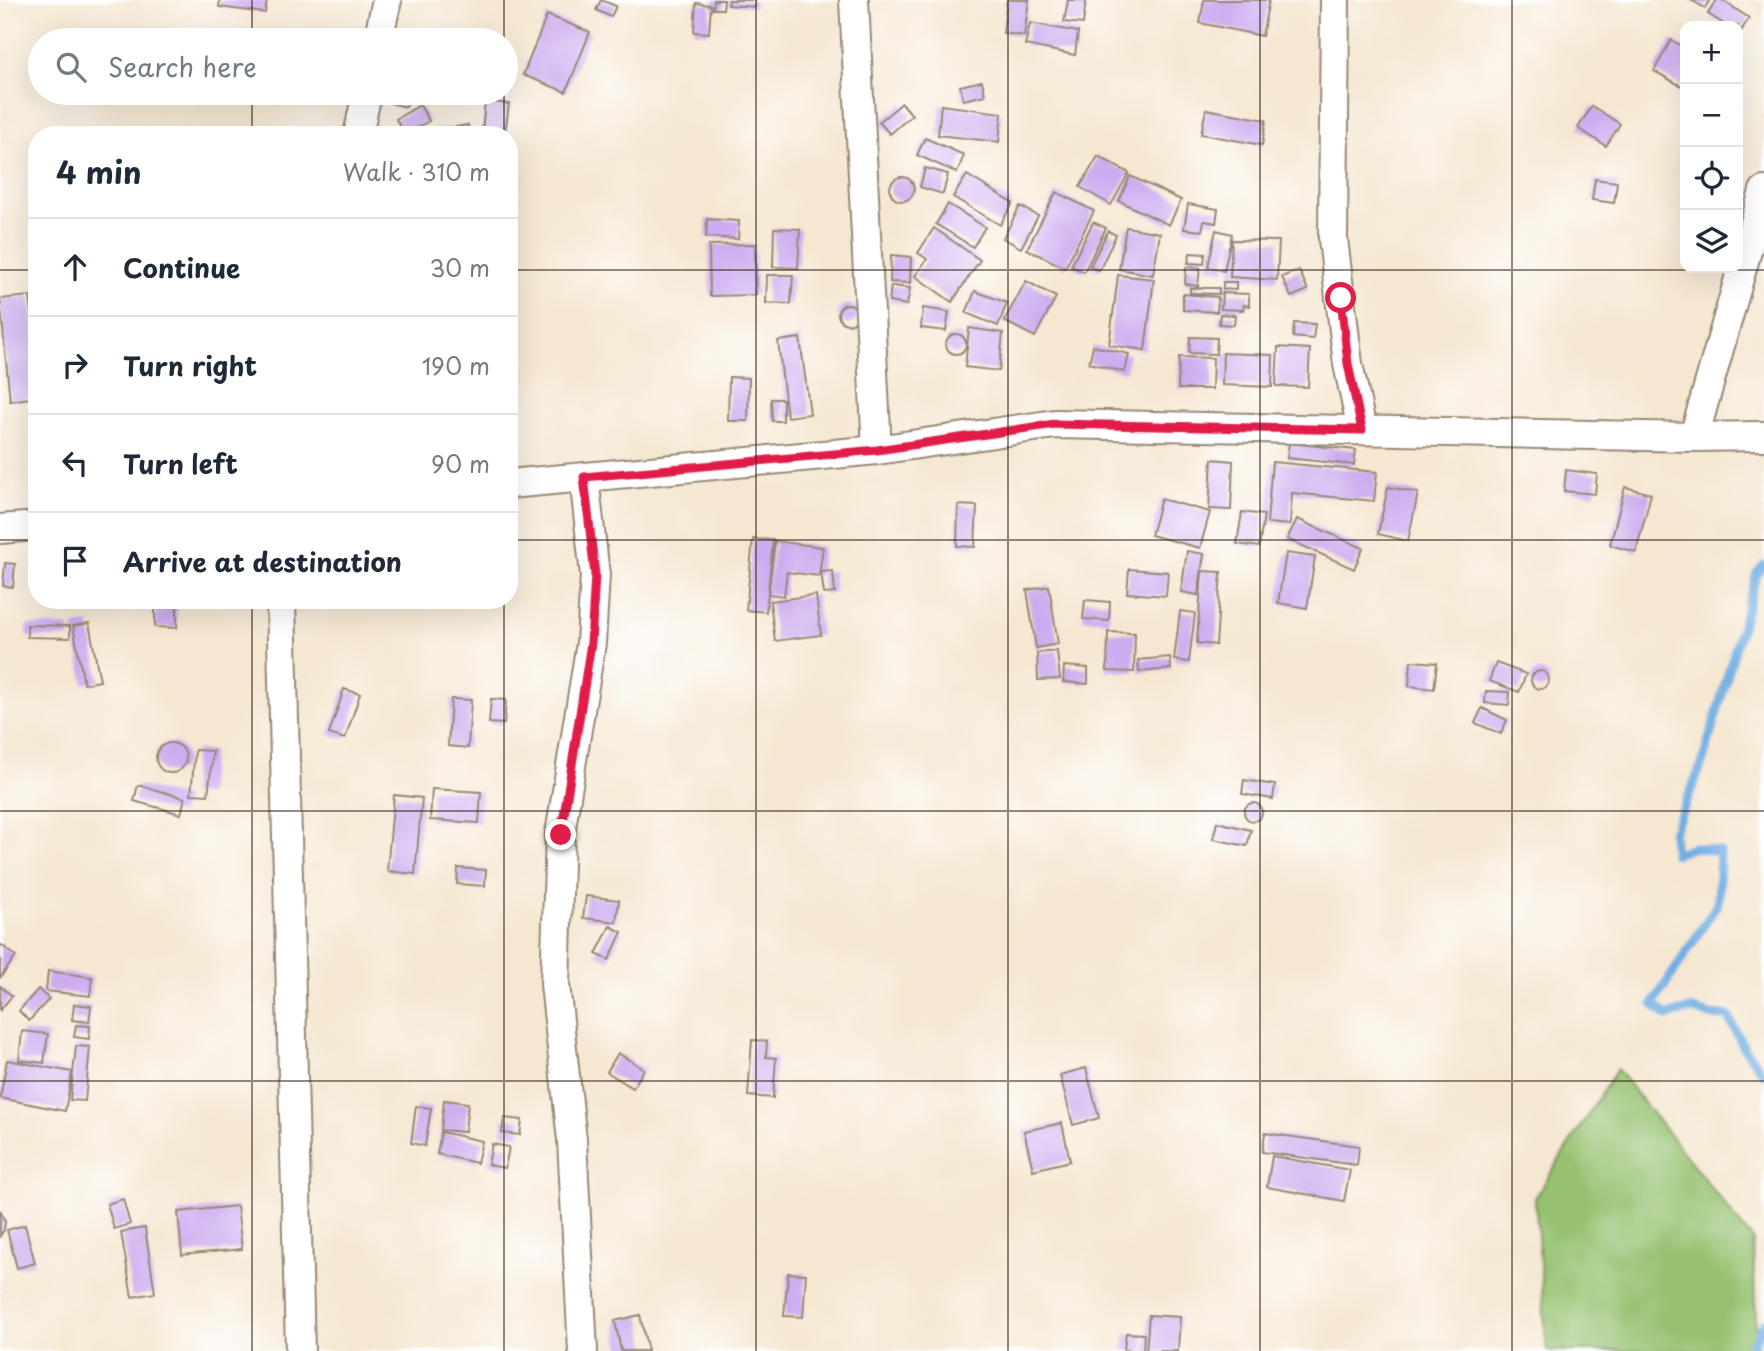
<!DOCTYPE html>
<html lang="en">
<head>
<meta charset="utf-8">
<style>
  :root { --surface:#fff; --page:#f2f2f3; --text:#1f2937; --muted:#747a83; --line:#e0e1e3 }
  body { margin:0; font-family:"Playpen Sans",sans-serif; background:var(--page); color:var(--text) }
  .controls { position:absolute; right:21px; top:21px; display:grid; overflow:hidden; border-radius:14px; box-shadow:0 7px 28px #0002 }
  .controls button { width:63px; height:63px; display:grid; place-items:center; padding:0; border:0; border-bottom:2px solid var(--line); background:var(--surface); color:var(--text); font:35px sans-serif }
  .stop { position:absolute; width:21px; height:21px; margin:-16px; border:5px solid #e11d48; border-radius:50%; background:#fff }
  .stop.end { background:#e11d48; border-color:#fff; box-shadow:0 2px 7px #0008 }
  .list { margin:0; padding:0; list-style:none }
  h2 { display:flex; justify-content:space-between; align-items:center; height:91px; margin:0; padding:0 28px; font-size:30px }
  h2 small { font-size:23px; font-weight:400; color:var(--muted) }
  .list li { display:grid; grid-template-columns:46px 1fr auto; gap:21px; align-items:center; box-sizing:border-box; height:98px; padding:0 28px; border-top:2px solid var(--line) }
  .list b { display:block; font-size:26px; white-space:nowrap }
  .list em { font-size:23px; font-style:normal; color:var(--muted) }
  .icon { flex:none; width:38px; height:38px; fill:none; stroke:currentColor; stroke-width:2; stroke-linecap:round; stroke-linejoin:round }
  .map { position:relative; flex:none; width:1764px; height:1351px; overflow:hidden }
  .search { position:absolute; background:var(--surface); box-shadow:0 7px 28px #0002; left:28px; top:28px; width:490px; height:77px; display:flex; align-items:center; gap:18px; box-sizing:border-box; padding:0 24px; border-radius:38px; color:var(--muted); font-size:26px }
  .panel { position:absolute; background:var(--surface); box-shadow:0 7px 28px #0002; left:28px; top:126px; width:490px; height:483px; border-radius:28px }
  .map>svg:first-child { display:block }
  .green { fill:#95c170; stroke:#687647; stroke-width:2 }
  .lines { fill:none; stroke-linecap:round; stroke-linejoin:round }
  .stream { stroke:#71aee3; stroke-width:9 }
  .building { fill:#ccacef }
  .street-casing { stroke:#988877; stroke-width:32 }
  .street { stroke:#fff; stroke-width:28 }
  .route { stroke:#e11d48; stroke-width:9 }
  .grid { fill:none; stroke:#3b2a1e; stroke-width:2; stroke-opacity:0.55 }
</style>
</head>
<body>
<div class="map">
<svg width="1764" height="1351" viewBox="0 0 1764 1351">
  <rect width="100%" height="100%" fill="#fff"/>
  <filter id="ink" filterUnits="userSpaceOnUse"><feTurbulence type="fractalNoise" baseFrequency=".0143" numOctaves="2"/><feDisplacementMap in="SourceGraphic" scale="14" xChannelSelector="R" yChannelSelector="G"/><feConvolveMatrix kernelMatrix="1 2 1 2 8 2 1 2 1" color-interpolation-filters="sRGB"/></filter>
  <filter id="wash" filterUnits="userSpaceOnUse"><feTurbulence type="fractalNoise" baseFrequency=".00686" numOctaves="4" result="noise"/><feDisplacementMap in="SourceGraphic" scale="28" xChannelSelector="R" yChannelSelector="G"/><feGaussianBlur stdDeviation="1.57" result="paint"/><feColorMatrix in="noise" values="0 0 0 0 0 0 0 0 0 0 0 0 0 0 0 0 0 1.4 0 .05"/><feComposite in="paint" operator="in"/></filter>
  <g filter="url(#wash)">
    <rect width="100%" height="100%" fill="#f5e7d0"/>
    <path class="green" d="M1617 1069 1753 1240 1757 1351H1547L1535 1198Z"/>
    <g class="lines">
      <path class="stream" d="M1764 565 1757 573 1702 764 1673 833 1675 854 1693 847 1720 852 1718 903 1653 1004 1667 1016 1690 1009 1710 1015 1728 1016 1744 1048 1764 1074
        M1749 1351 1764 1323"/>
    </g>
    <g id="blocks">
      <path class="building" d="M220 0H267L265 13 219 7Z
        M601 0 616 6 611 17 596 10Z
        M714 0H724L723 9H713Z
        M729 0H755V7L728 5Z
        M1007 0H1029L1024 36 1003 33Z
        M1068 0H1086L1083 24 1064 22Z
        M1204 0H1269L1262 36 1200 23Z
        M1691 0H1710L1705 8Z
        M1717 0H1722L1749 18 1738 36V26H1727L1708 14Z
        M696 3 711 5 709 33 694 32Z
        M547 15 590 32 566 92 523 75Z
        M1030 23 1078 32 1075 55 1025 45Z
        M1671 40 1685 48V88L1654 71Z
        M982 81 985 95 963 100 960 86Z
        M392 93H409L406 107 390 103Z
        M485 101 509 104 505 134 482 132Z
        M902 103 912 115 890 134 879 122Z
        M420 105 429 121 405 135 396 119Z
        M941 105 1002 113 999 142 938 135Z
        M1592 106 1620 124 1606 146 1578 128Z
        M1206 109 1266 120 1262 145 1201 134Z
        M468 125 469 135H419V133Z
        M925 138 964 155 957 173 917 155Z
        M1098 156 1129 173 1111 205 1080 187Z
        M925 168 948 174 943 194 920 187Z
        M967 175 1013 203 1000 225 953 197Z
        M1130 176 1181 200 1169 225 1119 201Z
        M890 189a12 12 0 1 1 24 0a12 12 0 1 1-24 0Z
        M1595 179 1617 182 1614 203 1592 200Z
        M1056 192 1094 211 1065 268 1027 249Z
        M948 204 985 227 973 247 936 224Z
        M1188 204 1218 209 1216 223 1204 221 1202 231 1184 229Z
        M1020 206 1038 216 1021 248 1003 238Z
        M707 219 739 221 738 239 706 237Z
        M1093 222 1106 228 1084 272 1071 266Z
        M1126 227 1160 233 1153 275 1119 269Z
        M774 228 800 229 798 268 773 267Z
        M934 228 980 260 952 302 915 276 927 259 918 253Z
        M1216 230 1232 234 1224 271 1208 267Z
        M1108 231 1116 235 1099 271 1090 266Z
        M1232 240 1279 241 1277 280 1230 277Z
        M755 244 756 295 710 296 709 245Z
        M1190 253 1205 254 1204 264 1188 263Z
        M891 255 911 257 910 283 890 282Z
        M1186 267 1200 268 1198 286 1185 284Z
        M1299 270 1308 290 1291 297 1282 277Z
        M767 275H793L791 304 766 303Z
        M1118 275 1154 279 1145 350 1109 345Z
        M1026 281 1056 297 1035 337 1004 321Z
        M1223 282H1236V290L1223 289Z
        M891 286 910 288 907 305 889 302Z
        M1190 288H1219V294L1190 293Z
        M975 291 1007 303 998 326 966 313Z
        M1222 293 1249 294V306L1244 305 1243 310 1221 309Z
        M1183 294 1218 297 1217 312 1183 310Z
        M30 296 37 351V397L10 401 0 299Z
        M838 314a10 10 0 1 1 20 0a10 10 0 1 1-20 0Z
        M923 308 949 312 946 331 921 328Z
        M1220 314 1235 315 1234 325 1219 324Z
        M1294 323 1315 324 1313 339 1293 337Z
        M969 328 1003 333 999 371 965 367Z
        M946 344a10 10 0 1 1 20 0a10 10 0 1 1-20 0Z
        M1190 337 1217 338 1216 354 1189 353Z
        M800 338 810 414 787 417 778 341Z
        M1093 346 1129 354 1125 372 1089 363Z
        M1278 347 1310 349 1308 387 1276 386Z
        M1223 353 1273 355 1272 387 1222 385Z
        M1179 357 1213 358 1212 389H1178Z
        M729 377 749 378 748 421H728Z
        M771 399H783V421H772Z
        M1289 443 1356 450 1354 465 1287 458Z
        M1212 459 1233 461 1231 510 1209 509Z
        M1272 462 1377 472 1374 501 1292 493 1290 525 1267 523Z
        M1566 470 1597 474 1595 494 1564 491Z
        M1388 487 1418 493 1408 541 1378 534Z
        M1625 487 1651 494 1636 552 1610 545Z
        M1161 499 1210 512 1200 548 1151 535Z
        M958 505 977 506 975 547 957 546Z
        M1242 512 1264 515 1259 547 1237 544Z
        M1297 519 1363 548 1354 569 1287 539Z
        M753 539 773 540 766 612 746 610Z
        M775 541 823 547 819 576 787 572 784 596 768 594Z
        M1187 551 1204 554 1198 595 1181 592Z
        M1286 553 1315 557 1307 608 1278 603Z
        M5 563 15 564 13 587 3 586Z
        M1129 569 1168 572 1166 596 1127 593Z
        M833 571 835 593 824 594 821 572Z
        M1202 571 1221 572 1216 645 1197 643Z
        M1049 586 1058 644 1036 648 1027 590Z
        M816 595 821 635 775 641 770 601Z
        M155 600H177V628L155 627Z
        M1085 600 1110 602 1109 621 1083 619Z
        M1180 611 1195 613 1189 662 1174 660Z
        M89 623 100 681 84 684 73 626Z
        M27 625 70 626V638L27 637Z
        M1108 632 1135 633 1134 672 1107 671Z
        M1057 651 1060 679 1038 680 1037 653Z
        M1170 657 1171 669 1139 672 1138 660Z
        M1411 661 1437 663 1434 689 1409 686Z
        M1496 663 1526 674 1519 692 1489 681Z
        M1064 666 1088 668V684L1063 682Z
        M1531 680a9 9 0 1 1 18 0a9 9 0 1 1-18 0Z
        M344 689 360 694 345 739 329 734Z
        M1486 691 1510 692 1509 705 1485 703Z
        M451 699 471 700 468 748 448 746Z
        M491 699 506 700 504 724 489 723Z
        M1482 708 1507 720 1501 734 1475 723Z
        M156 758a15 15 0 1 1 30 0a15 15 0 1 1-30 0Z
        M195 750 213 751 208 795 191 794Z
        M1244 780 1275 785 1273 799 1242 794Z
        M138 785 185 798 181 814 134 801Z
        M432 789 481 792 479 823 430 820Z
        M394 795 422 798 415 874 387 871Z
        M1244 812a9 9 0 1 1 18 0a9 9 0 1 1-18 0Z
        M1217 822 1251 830 1247 846 1213 839Z
        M458 868 486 870 485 886 457 884Z
        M586 896 619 900 616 922 583 918Z
        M610 926 622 932 609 960 596 954Z
        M0 944 16 956 0 978Z
        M48 971 92 977 90 996 46 991Z
        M0 986 12 996 0 1010Z
        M38 989 49 999 29 1021 19 1011Z
        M74 1004 91 1006 89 1022 72 1020Z
        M76 1025 90 1026 89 1039 74 1037Z
        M22 1031 48 1034 44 1063 19 1060Z
        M752 1040 767 1041 766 1057 776 1058 773 1098 748 1096Z
        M76 1046 90 1047 85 1101 70 1100Z
        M618 1053 644 1069 633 1088 607 1072Z
        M7 1060 72 1072 65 1111 0 1098Z
        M1086 1068 1099 1118 1073 1125 1060 1075Z
        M444 1100 468 1103 465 1132 441 1130Z
        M416 1106 431 1108 425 1146 411 1143Z
        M504 1118 522 1120 520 1135 502 1133Z
        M1062 1123 1070 1161 1033 1170 1024 1131Z
        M441 1132 482 1141 477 1163 437 1154Z
        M1265 1133 1359 1146 1357 1165 1262 1152Z
        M492 1144 509 1147 505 1168 488 1165Z
        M1272 1156 1350 1170 1344 1201 1267 1187Z
        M123 1199 130 1224 114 1229 107 1204Z
        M237 1206 242 1249 182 1255 178 1212Z
        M0 1210 5 1222 4 1230 0 1236Z
        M25 1225 35 1263 17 1268 7 1230Z
        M145 1228 155 1293 132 1297 121 1232Z
        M788 1273 806 1274 803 1317 784 1316Z
        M640 1315 648 1351H621L615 1321Z
        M1149 1315 1180 1317 1178 1351H1146Z
        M1126 1333 1144 1334 1143 1351 1124 1350Z"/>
    </g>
  </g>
  <g filter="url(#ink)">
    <use href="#blocks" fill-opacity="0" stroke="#988877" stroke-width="2"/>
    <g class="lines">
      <g class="street-casing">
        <path id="street" d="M854 0 877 450
          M1335 0 1333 239 1348 364 1362 430
          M378 40 387 0
          M358 135 367 93
          M1694 437 1764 191
          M509 484 877 450 1055 424 1694 437 1764 436
          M0 529 37 526
          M281 600 300 1351
          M583 1351 572 1140 555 984 560 834 591 643 595 575 584 477"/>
      </g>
      <use href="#street" class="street"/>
    </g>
  </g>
  <g class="lines" filter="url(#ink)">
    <path class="route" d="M561 835 591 643 595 575 584 477 877 450 1055 424 1362 430 1348 364 1341 298"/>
  </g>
  <path class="grid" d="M252 0V40M504 0V40M756 0V1351M1008 0V1351M1260 0V1351M1512 0V1351M252 93V135M504 93V135M0 270H37M509 270H1764M0 540H37M509 540H1764M252 600V1351M504 600V1351M0 811H1764M0 1081H1764"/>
</svg>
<div class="controls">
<button>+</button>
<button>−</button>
<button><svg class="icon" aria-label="locate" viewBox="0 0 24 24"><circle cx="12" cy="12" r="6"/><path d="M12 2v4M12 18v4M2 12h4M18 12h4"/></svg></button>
<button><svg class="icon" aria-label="layers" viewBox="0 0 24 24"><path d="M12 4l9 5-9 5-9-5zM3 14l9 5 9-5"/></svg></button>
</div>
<div class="stop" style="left:1341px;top:298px"></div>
<div class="stop end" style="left:561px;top:835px"></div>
<div class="search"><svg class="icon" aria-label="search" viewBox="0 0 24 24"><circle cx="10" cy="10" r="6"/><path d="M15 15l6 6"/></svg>Search here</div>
<section class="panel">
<h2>4 min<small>Walk · 310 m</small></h2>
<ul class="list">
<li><svg class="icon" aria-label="ahead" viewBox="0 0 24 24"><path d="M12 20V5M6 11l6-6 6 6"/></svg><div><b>Continue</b></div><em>30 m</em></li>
<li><svg class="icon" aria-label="right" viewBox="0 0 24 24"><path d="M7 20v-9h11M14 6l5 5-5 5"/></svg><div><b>Turn right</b></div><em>190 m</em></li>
<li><svg class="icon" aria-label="left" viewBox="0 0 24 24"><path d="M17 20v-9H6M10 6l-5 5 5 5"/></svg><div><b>Turn left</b></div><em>90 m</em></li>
<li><svg class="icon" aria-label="arrive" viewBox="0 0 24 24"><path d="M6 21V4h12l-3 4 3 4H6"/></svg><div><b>Arrive at destination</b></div></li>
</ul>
</section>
</div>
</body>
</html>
